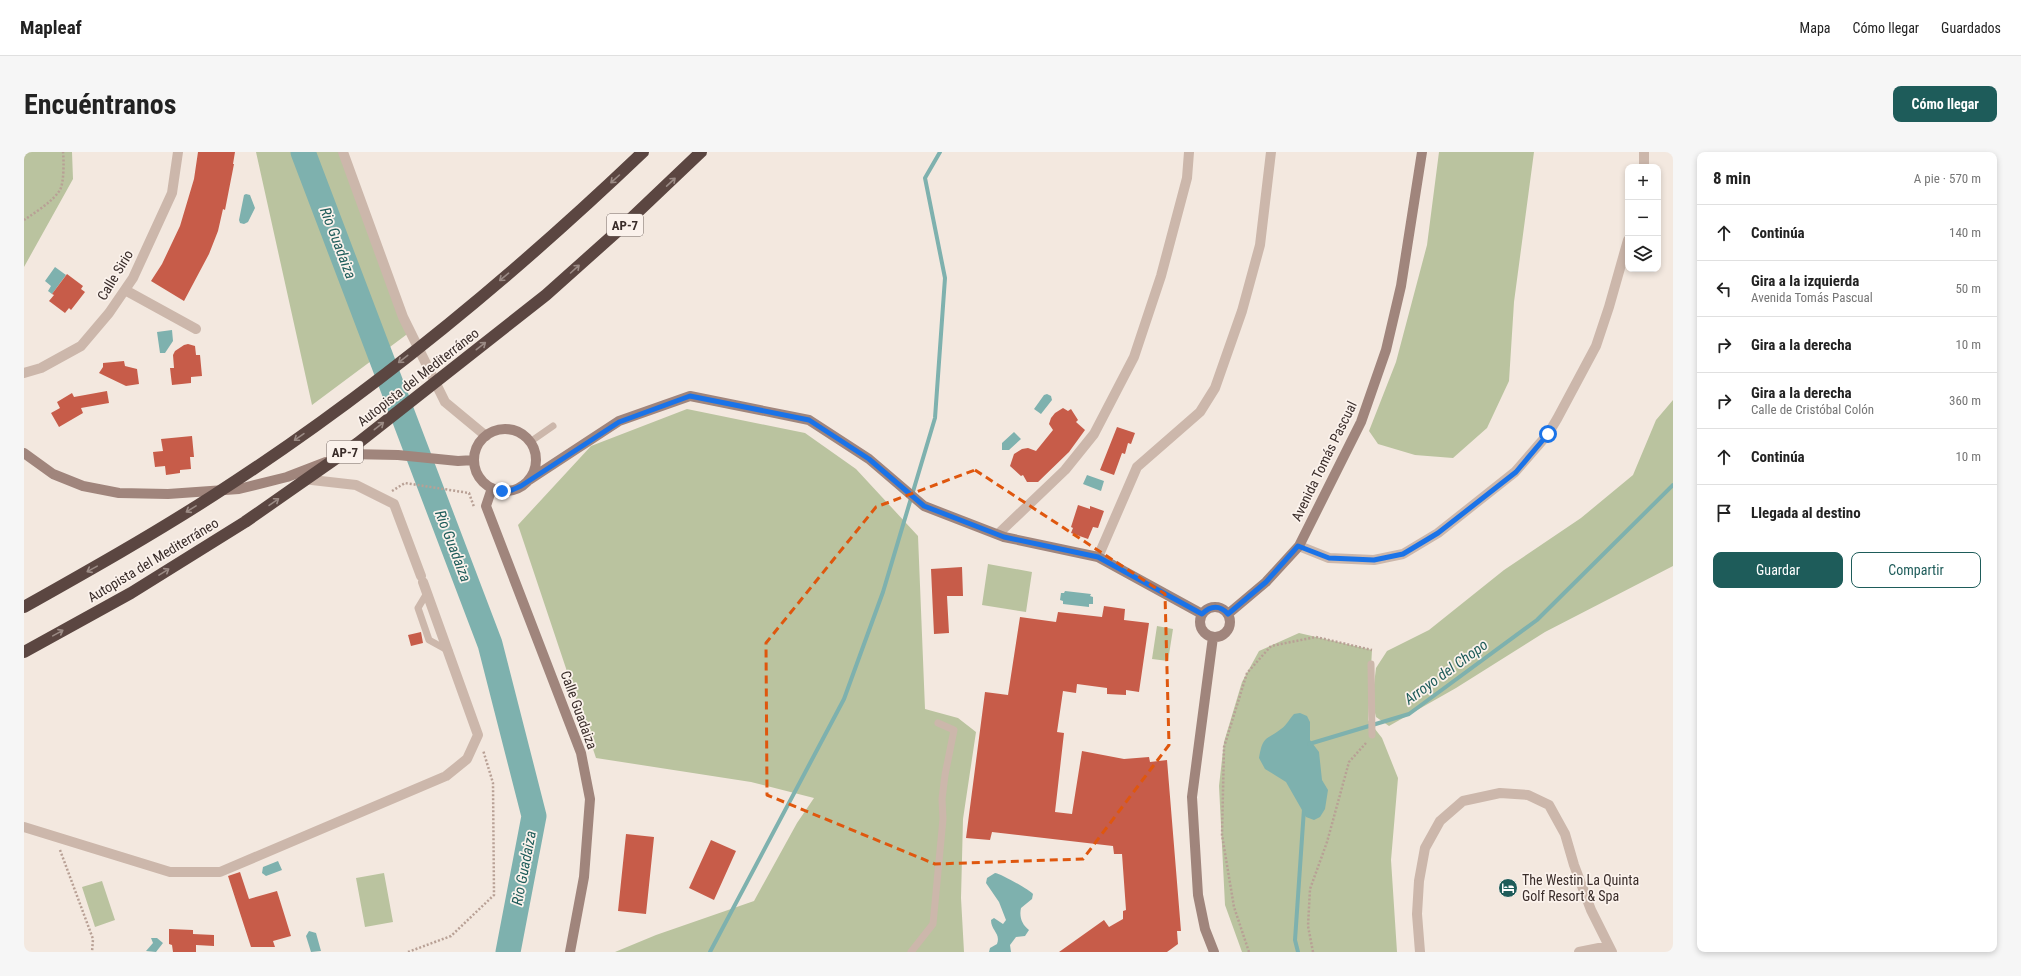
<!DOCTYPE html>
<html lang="es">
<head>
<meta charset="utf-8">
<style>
  :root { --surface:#fff; --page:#f6f6f6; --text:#222; --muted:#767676; --line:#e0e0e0; --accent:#1e5c5a }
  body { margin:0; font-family:"Roboto Condensed",sans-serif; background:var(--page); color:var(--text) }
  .controls { position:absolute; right:12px; top:12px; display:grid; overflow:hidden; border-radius:8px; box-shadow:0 2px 6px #0003 }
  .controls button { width:36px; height:36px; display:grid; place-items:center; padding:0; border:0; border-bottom:1px solid var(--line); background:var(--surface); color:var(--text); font:20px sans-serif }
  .stop { position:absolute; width:12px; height:12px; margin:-9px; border:3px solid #1a73e8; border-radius:50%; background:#fff }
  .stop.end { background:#1a73e8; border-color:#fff; box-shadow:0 1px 4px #0008 }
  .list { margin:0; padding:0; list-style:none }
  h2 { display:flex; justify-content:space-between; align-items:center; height:52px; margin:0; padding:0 16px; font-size:17px }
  h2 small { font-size:13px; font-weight:400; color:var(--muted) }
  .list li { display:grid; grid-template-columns:26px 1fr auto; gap:12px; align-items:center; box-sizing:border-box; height:56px; padding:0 16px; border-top:1px solid var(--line) }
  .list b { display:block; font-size:15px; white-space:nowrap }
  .list p { margin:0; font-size:13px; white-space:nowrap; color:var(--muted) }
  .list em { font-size:13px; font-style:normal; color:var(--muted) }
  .actions { display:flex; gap:8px; padding:12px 16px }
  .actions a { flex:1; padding:9px 0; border:1px solid var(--accent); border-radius:8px; text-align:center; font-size:14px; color:var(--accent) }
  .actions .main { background:var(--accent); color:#fff }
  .icon { flex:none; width:22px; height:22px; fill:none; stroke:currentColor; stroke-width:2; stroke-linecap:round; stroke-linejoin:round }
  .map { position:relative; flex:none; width:1649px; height:800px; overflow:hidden; border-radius:8px }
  header { display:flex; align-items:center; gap:24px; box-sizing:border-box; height:56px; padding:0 20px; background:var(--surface); border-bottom:1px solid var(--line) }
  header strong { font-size:19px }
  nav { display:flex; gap:22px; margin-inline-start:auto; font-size:14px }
  .intro { display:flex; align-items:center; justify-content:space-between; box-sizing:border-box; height:96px; padding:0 24px }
  h1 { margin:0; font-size:28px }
  .button { padding:10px 18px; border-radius:8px; background:var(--accent); color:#fff; font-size:14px; font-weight:700 }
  main { display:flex; gap:24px; padding:0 24px }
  aside { flex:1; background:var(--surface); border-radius:8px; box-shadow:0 2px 6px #0003 }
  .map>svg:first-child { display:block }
  .green { fill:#bac39f }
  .water { fill:#7eb1ae }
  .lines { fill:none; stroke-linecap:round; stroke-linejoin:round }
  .stream { stroke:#7eb1ae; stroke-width:4 }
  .river { stroke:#7eb1ae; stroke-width:25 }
  .building { fill:#c75c49 }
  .path { stroke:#b8a095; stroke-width:2.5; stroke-dasharray:2 2; stroke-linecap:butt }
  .lane { stroke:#ccb7ab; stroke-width:7 }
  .street { stroke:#ccb7ab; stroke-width:10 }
  .secondary { stroke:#a0857c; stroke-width:10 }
  .highway { stroke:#5b4641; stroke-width:12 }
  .oneway { stroke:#9b8b85 }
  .route { stroke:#1a73e8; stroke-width:5 }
  .marked { fill:none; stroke:#df570e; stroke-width:3; stroke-dasharray:8 5; stroke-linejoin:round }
  .labels { text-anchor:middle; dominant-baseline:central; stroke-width:3.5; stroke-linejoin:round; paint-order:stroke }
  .shield { fill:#fbf2ec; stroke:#746864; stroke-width:1 }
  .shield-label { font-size:13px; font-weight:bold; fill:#3a2d2a }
  .street-label { font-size:14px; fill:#3a2d2a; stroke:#fbf2ec }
  .poi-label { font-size:14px; fill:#3a2d2a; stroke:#fbf2ec; text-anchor:start }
  .water-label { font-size:15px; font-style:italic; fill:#1e5c5a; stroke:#fbf2ec }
</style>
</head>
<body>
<header>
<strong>Mapleaf</strong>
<nav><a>Mapa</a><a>Cómo llegar</a><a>Guardados</a></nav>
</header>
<div class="intro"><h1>Encuéntranos</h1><a class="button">Cómo llegar</a></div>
<main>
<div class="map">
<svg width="1649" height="800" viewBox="0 0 1649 800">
  <rect width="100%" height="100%" fill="#f3e8df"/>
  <path class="green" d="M0 0H48L49 27 0 115Z
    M232 0H319L386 180 288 253Z
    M1415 0H1510L1490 150 1485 229 1463 276 1429 306 1391 303 1354 292 1345 279 1372 210 1403 93Z
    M1649 248V414L1521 480 1432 536 1365 574 1352 565 1348 549 1352 516 1363 499 1405 478 1480 418 1557 366 1609 323 1632 268Z
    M663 257 781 281 832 317 894 384 901 557 934 566 952 580 939 667 937 746 940 800H591L632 783 730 749 773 671 790 646 727 630 572 606 494 373 567 294Z
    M964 412 1008 420 1002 460 958 453Z
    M1133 474 1149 477 1144 509 1128 507Z
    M1275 481 1348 498 1344 568 1358 586 1374 626 1367 708 1373 800H1218L1201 753 1195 634 1200 590 1218 530 1235 499Z
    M360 721 369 770 341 775 332 726Z
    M78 729 91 768 71 775 58 735Z"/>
  <path class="water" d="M222 42 226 43 231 56 224 70 220 72 216 71 215 68 220 43Z
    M31 115 42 123 28 142 24 139 27 134 21 129Z
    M148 178 149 189 141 201H136L133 180Z
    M1023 242 1027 244 1028 248 1017 262 1010 257 1020 243Z
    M990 280 997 287 985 298H978V291Z
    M1063 323 1080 329 1077 339 1059 332Z
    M1041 439 1067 442 1066 444 1069 445V452H1065V455L1039 452V449L1036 448 1037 441H1040Z
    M1276 561 1283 564 1286 570V588L1295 600 1298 628 1304 638 1301 657 1296 665 1290 668 1282 665 1262 630 1241 617 1235 606C1239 584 1241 589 1257 577 1263 573 1265 567 1270 562Z
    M254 709 258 718 242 724 238 721 239 715Z
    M971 721C976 721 1007 739 1009 742L1008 747 997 756C995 765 998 773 1005 778L1001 784 992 785 986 793 987 800H965L966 796 973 792C977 781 967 779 967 768L970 766 979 772 982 768 975 750 962 731 963 726Z
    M285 779 292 781 297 799 287 800 282 784Z
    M127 786H133L139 791 132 800 122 799 129 791Z"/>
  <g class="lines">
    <path class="stream" d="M1285 592 1385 562 1513 468 1649 333
      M686 800 820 547 859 440 911 266 921 126 901 26 916 0
      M1274 800 1271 788 1280 657"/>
    <path class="river" d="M279 0 466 492 510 664 484 800"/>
  </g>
  <path class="building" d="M174 0H211L209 12H210L201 58 199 57 194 79 185 102 160 149 127 129 138 112 156 74 170 27Z
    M43 122 59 134 57 137 61 140 47 158 45 156 41 161 25 149 30 143 28 142Z
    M164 192 171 194 172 203H176L178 224 167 225V231L148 233 146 216H150L149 203 151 199 160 193Z
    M100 209 101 214 113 217 115 232 102 234 75 221 79 215V211Z
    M83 239 85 251 57 256 59 261 35 275 27 261 36 256 33 250 48 241 50 245Z
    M1039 256 1044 259 1047 257 1054 268 1052 270 1061 278 1045 300 1014 330H1003L999 323 997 324 986 314 990 302 998 297 1004 296 1012 299 1029 278 1025 272 1027 266 1031 261Z
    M1093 275 1111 281 1107 292 1104 291 1101 302 1098 301 1090 323 1076 318Z
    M168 284 170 305H166L167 317 156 318V321L142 323 141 314 131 315 129 300 139 299 137 287Z
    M1054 353 1066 357V354L1080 359 1074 376 1069 375 1064 387 1047 381 1049 376 1047 375Z
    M938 415 939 444H923L925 481 910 482 907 417Z
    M1080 454 1101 457 1100 468 1125 471 1115 540 1102 538V543L1083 542V536L1053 532 1052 541 1039 539 1033 580 1040 581 1031 660 1048 662 1058 599 1100 607 1125 605 1126 610 1143 608 1157 779H1153L1154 792 1143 800H1035L1080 768 1085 775 1099 767V759L1102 758 1098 702H1090L1089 694 968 680 966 688 942 686 961 540 984 543 996 465 1032 470 1034 460 1078 465Z
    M397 480 399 491 387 494 384 483Z
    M602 682 630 685 622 762 594 759Z
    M687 688 712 699 690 748 665 736Z
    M216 720 225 747 253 739 267 784 249 789 251 795H227L204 724Z
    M145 777 169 778V782L190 783V794L172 793V800H149L148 793 145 792Z"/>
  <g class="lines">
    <path class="path" d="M0 68C12 60 28 50 36 38 40 31 40 8 39 0
      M368 339 381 331 445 341 450 355
      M36 698 69 787 68 800
      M384 800 427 784 470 743 469 631 459 598
      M1225 800 1210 755 1198 683 1200 595 1223 521 1247 494 1292 485 1348 498
      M1289 800 1284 774 1286 737 1303 690 1325 610 1342 591"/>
    <path class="lane" d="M506 290 529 274
      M403 441 394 456 405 488 425 499
      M1347 512 1348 583
      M887 800 909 772 919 667 918 647 921 623 930 578 914 571"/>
    <path class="street" d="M319 0 379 165 421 250 462 284
      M1620 0V15
      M101 138 172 177
      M0 221 17 216 57 194 85 161 109 126 148 41 154 0
      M279 327 332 333 370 352 397 424
      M974 382 1041 318 1070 282 1110 205 1137 124 1163 26 1165 0
      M1275 394 1305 406 1350 408 1379 402 1414 381 1491 320 1524 282 1533 267 1572 194 1585 155 1604 88
      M1074 405 1113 315 1176 260 1191 236 1218 159 1236 93 1247 0
      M0 675 146 720H196L422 624 443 607 454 583 399 430
      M1396 800 1393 762 1395 729 1401 696 1416 669 1439 649 1476 641 1504 643 1525 653 1541 682 1550 713 1567 758 1588 800
      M1555 800 1585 794"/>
    <path class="secondary" d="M450 308a31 31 0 1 1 62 0a31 31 0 1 1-62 0Z
      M0 301 29 322 59 334 95 341 144 342 215 337 263 325 302 310
      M317 304 324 302 374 303 434 309 450 308
      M505 328 595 269 666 244 785 268 845 307 900 354 980 385 1074 405 1178 462
      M468 336 462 354 557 601 566 647 560 725 546 800
      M1176 470a15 15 0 1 1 30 0a15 15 0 1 1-30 0Z
      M1204 462 1242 430 1275 394 1337 270 1362 198 1377 134 1398 0
      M1189 485 1168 645 1174 743 1181 777 1190 800"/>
    <path class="highway" d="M0 455C64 419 128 383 190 343 344 244 487 126 619 0
      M0 500 107 441 221 370 334 291 522 143 597 76 677 0"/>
  </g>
  <defs><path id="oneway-shaft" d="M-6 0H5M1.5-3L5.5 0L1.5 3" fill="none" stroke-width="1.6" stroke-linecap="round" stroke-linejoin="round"/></defs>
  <g class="oneway">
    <use href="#oneway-shaft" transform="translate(591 27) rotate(138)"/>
    <use href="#oneway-shaft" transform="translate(647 30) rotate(-43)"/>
    <use href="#oneway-shaft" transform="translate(551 117) rotate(-42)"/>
    <use href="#oneway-shaft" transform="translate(480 125) rotate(140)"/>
    <use href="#oneway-shaft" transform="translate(457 194) rotate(-38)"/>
    <use href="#oneway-shaft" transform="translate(379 207) rotate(142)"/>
    <use href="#oneway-shaft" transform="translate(355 274) rotate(-38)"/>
    <use href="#oneway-shaft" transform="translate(275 285) rotate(145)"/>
    <use href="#oneway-shaft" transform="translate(250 350) rotate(-35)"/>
    <use href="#oneway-shaft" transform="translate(167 357) rotate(148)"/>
    <use href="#oneway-shaft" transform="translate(68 417) rotate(151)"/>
    <use href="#oneway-shaft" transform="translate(140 420) rotate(-32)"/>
    <use href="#oneway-shaft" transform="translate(34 481) rotate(-29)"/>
  </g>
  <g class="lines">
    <path class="route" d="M478 339 488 338 497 334 595 270 666 244 785 268 845 307 900 354 980 385 1074 405 1178 462C1187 453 1196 453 1204 462L1242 430 1274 394 1305 406 1350 408 1379 402 1414 381 1492 320 1524 282"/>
  </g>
  <path class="marked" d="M951 318 1141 442 1145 593 1059 707 911 712 743 643 742 491 852 355Z"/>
  <defs>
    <g id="hotel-disc" transform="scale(1)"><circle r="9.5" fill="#1e5c5a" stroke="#fbf2ec"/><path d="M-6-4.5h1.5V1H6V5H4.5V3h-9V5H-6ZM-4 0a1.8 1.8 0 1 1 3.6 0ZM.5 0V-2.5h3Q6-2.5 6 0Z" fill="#fff"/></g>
  </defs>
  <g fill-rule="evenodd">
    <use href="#hotel-disc" x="1484" y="736"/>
  </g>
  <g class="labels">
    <g class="shield">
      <rect x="583" y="62" width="36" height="22" rx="3"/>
      <rect x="303" y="289" width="36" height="22" rx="3"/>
    </g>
    <g class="shield-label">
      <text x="601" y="73">AP-7</text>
      <text x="321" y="300">AP-7</text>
    </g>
    <g class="street-label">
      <text transform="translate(91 123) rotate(-59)">Calle Sirio</text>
      <text transform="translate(394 225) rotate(-38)">Autopista del Mediterráneo</text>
      <text transform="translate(1300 309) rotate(-64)">Avenida Tomás Pascual</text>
      <text transform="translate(129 408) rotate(-31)">Autopista del Mediterráneo</text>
      <text transform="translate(555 558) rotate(70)">Calle Guadaiza</text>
    </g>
    <g class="poi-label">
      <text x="1498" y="728">The Westin La Quinta<tspan x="1498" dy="16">Golf Resort &amp; Spa</tspan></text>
    </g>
    <g class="water-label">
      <text transform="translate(314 91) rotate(69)">Rio Guadaiza</text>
      <text transform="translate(429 394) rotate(69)">Rio Guadaiza</text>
      <text transform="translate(1422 520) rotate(-36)">Arroyo del Chopo</text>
      <text transform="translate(500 716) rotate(-79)">Rio Guadaiza</text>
    </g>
  </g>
</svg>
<div class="controls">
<button>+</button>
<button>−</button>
<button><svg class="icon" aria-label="layers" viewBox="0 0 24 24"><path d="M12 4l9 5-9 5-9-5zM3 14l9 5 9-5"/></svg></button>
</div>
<div class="stop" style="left:1524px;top:282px"></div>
<div class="stop end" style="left:478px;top:339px"></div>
</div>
<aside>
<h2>8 min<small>A pie · 570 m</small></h2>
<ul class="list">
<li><svg class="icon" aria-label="ahead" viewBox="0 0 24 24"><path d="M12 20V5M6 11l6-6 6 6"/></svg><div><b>Continúa</b></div><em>140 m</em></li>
<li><svg class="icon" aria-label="left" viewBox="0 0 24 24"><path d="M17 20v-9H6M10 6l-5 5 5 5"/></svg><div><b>Gira a la izquierda</b><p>Avenida Tomás Pascual</p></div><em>50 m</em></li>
<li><svg class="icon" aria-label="right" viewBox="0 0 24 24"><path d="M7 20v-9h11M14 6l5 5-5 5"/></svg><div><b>Gira a la derecha</b></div><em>10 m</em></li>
<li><svg class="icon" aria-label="right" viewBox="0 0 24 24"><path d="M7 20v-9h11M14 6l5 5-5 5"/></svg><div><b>Gira a la derecha</b><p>Calle de Cristóbal Colón</p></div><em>360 m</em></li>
<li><svg class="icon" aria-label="ahead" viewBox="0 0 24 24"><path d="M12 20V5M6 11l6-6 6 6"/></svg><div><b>Continúa</b></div><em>10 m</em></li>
<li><svg class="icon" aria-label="arrive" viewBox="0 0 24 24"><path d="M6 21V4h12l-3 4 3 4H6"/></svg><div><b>Llegada al destino</b></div></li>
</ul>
<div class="actions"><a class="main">Guardar</a><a>Compartir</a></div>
</aside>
</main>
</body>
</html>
